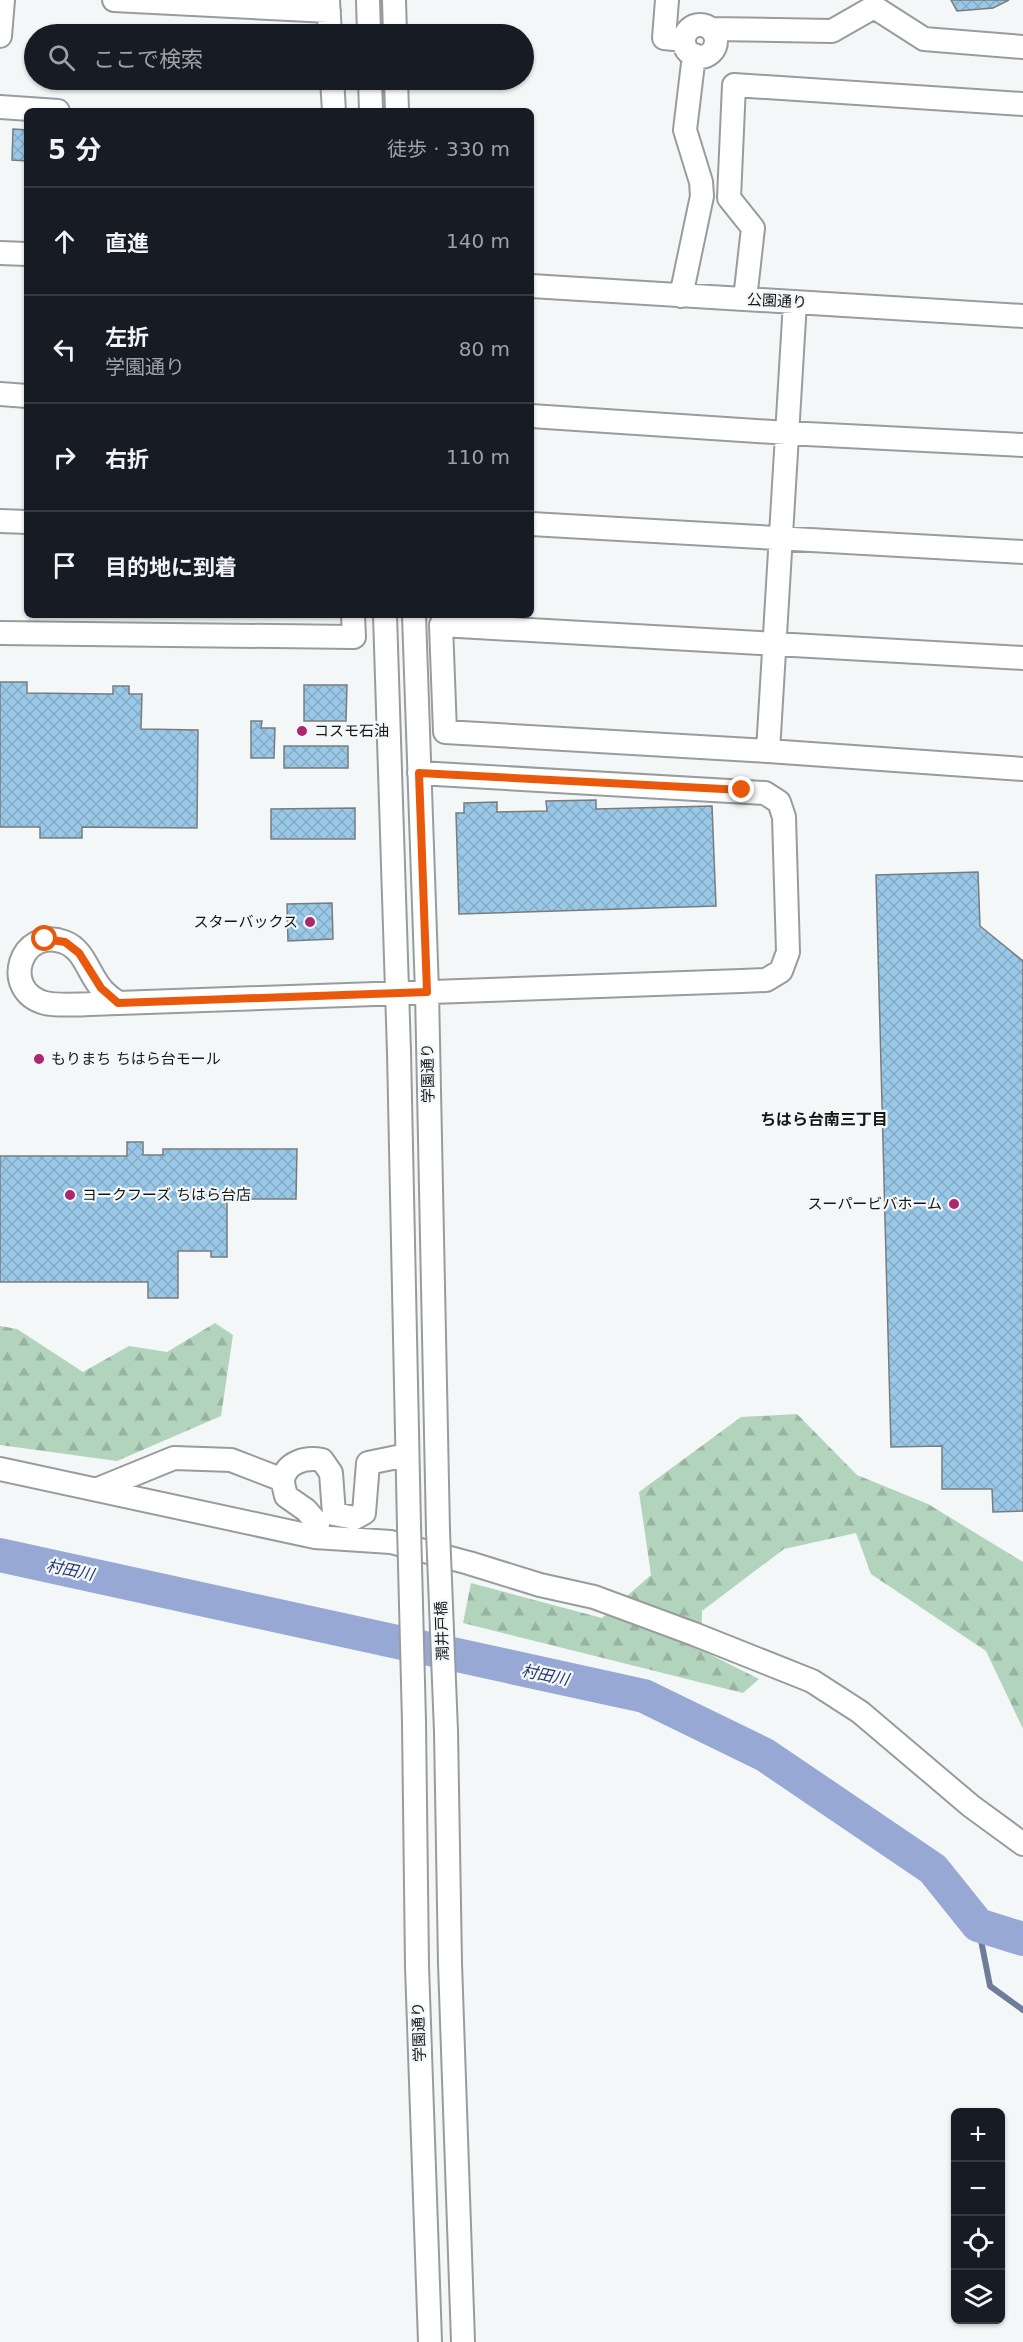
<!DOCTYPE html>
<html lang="ja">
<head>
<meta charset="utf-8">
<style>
  :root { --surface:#171b24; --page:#242831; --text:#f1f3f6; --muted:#9ea1a6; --line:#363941 }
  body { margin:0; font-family:"DejaVu Sans","Noto Sans JP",sans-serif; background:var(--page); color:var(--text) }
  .controls { position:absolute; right:18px; bottom:18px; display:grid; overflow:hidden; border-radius:9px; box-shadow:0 2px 4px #0004 }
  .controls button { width:54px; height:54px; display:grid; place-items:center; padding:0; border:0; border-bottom:2px solid var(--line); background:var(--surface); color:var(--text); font:30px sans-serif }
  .stop { position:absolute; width:18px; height:18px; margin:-14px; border:4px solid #ea580c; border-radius:50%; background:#fff }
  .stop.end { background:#ea580c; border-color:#fff; box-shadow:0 2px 6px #0008 }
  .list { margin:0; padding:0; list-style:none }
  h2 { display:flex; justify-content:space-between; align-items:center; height:78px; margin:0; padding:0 24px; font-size:26px }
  h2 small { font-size:20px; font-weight:400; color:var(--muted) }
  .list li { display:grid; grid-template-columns:39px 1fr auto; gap:18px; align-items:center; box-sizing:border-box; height:108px; padding:0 24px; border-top:2px solid var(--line) }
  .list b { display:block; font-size:22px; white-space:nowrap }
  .list p { margin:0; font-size:20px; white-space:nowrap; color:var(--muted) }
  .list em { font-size:20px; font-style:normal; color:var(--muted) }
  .icon { flex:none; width:33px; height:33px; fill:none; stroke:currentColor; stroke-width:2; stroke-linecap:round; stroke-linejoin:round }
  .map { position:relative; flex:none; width:1023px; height:2342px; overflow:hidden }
  .search { position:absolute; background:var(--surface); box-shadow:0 2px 4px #0004; left:24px; top:24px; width:510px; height:66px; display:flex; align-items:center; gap:15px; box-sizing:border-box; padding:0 21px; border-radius:33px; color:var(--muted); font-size:22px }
  .panel { position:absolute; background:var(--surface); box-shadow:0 2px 4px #0004; left:24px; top:108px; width:510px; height:510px; border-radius:9px }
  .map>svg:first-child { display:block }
  .forest { fill:url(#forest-firs) }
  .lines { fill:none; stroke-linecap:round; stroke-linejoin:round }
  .stream { stroke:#6f7c9b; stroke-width:6 }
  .river { stroke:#96a8d3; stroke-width:34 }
  .building { fill:url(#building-cross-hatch); stroke:#797c7e; stroke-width:1.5 }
  .minor-casing { stroke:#989c9d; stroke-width:26 }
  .minor { stroke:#fff; stroke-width:22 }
  .minor-bridge-casing { stroke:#989c9d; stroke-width:26; stroke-linecap:butt }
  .minor-bridge { stroke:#fff; stroke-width:22 }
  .route { stroke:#ea580c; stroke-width:8 }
  .poi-dot { fill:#ab2771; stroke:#f3f7f7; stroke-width:2 }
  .labels { text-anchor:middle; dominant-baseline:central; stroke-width:4.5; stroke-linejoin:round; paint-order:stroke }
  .street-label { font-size:15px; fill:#151717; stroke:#f3f7f7 }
  .poi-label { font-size:15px; fill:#151717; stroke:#f3f7f7; text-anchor:start }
  .neighbourhood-label { font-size:16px; font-weight:bold; fill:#151717; stroke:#f3f7f7 }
  .water-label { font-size:16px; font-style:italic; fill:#23356b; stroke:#f3f7f7 }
</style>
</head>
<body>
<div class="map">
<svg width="1023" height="2342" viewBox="0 0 1023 2342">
  <defs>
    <pattern id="forest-firs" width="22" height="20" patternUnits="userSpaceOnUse" patternTransform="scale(1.5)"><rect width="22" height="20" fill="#b2d3bc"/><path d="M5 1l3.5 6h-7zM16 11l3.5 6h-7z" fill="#98b4a1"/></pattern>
    <pattern id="building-cross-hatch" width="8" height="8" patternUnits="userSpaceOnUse" patternTransform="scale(1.5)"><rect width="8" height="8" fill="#9ac8e7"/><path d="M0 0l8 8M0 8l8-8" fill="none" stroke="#84abc5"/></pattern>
  </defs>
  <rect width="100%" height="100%" fill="#f3f7f7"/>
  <path class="forest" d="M215 1323 233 1335 221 1416 117 1461 0 1445V1326L17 1329 83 1372 129 1346 167 1352Z
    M797 1414 857 1475 928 1504 1023 1562V1729L986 1651 871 1574 856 1533 784 1549 702 1611 701 1650 759 1679 743 1693 463 1623 471 1583 602 1618 651 1575 639 1492 741 1417Z"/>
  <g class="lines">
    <path class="stream" d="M978 1925 990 1986 1023 2010"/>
    <path class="river" d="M0 1555 644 1696 765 1755 933 1869 978 1925 1023 1939"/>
  </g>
  <path class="building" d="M951 0H1009L993 8 957 11Z
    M13 129 27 130V161L12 160Z
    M0 682H27V693L113 694V686H129V694H142L141 729 198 730 197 828 82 827V838H40V827H0Z
    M304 685H347L346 721H304Z
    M251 721H262L261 728H275L274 758H251Z
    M284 746H348V768H284Z
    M596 800V809L712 806 716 906 459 914 456 813H464V803L497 802V812L547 811 546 801Z
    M355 808V839H271V809Z
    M978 872 980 926 1023 961V1511L993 1512 992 1489H942V1446L891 1447 876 875Z
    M332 903 333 939 288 941 287 904Z
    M127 1142H143V1155H163V1149H297L296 1199H227V1257H211V1251H178V1298H148V1282H0V1156H127Z"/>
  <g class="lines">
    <g class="minor-casing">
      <path id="minor" d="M114 0 329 11
        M328 0 330 34
        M368 0 369 34
        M394 0 395 34
        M667 0 664 38 684 40
        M684 41a16 16 0 1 1 32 0a16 16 0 1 1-32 0Z
        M712 29 832 31 874 7 924 39 1023 47
        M0 36 3 0
        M332 80 334 111
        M370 80 371 111
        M396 80 397 111
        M0 107 58 111
        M0 253 27 254
        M531 286 1023 316
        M681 296 702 196 701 182 685 130 694 55
        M745 299 753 228 729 198 734 85 1023 104
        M0 394 27 396
        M531 416 787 433 1023 445
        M0 521 27 522
        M531 524 1023 552
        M385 615 399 1052 409 1526
        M414 615 427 992 438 1531
        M0 633 354 637 353 615
        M1023 658 441 625 445 732 768 751 1023 769
        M768 751 795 302
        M118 1003C112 998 105 994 101 988 88 973 84 949 64 942 20 926 0 991 45 1003 60 1007 100 1003 118 1003L741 981 766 980 781 971 788 952 784 817 779 802 765 793 419 773
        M0 1469 315 1537 391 1542 469 1563 540 1585 594 1597 694 1634 812 1681 860 1712 971 1806 1023 1844
        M98 1489 174 1458 231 1460 283 1480
        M315 1537 318 1524 306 1510 286 1496C285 1491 283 1485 283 1481 285 1462 306 1457 322 1460L331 1473 334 1514 355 1518 364 1513 368 1463 407 1455
        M414 1722 417 1966 430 2342
        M446 1731 450 1963 463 2342"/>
    </g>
    <use href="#minor" class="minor"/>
    <g class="minor-bridge-casing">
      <path id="minor-bridge" d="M409 1526 414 1722
        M438 1531 446 1731"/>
    </g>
    <use href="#minor-bridge" class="minor-bridge"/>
  </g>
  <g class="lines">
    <path class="route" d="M45 939 65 942 79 953 101 988 118 1003 427 992 419 773 742 790"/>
  </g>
  <g class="poi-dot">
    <circle cx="302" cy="731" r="6"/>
    <circle cx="310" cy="922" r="6"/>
    <circle cx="39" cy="1059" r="6"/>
    <circle cx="70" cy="1195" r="6"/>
    <circle cx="954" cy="1204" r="6"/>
  </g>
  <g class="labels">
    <g class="street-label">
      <text transform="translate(777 301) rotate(3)">公園通り</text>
      <text transform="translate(428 1073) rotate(-91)">学園通り</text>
      <text transform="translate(442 1631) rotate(-92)">潤井戸橋</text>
      <text transform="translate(419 2032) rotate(-92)">学園通り</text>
    </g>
    <g class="poi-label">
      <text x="314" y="731">コスモ石油</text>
      <text x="298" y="922" text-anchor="end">スターバックス</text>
      <text x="51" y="1059">もりまち ちはら台モール</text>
      <text x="82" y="1195">ヨークフーズ ちはら台店</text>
      <text x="942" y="1204" text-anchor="end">スーパービバホーム</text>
    </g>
    <g class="neighbourhood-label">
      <text x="824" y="1119">ちはら台南三丁目</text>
    </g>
    <g class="water-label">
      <text transform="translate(70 1570) rotate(12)">村田川</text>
      <text transform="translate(545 1675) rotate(12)">村田川</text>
    </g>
  </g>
</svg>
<div class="controls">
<button>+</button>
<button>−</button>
<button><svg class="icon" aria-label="locate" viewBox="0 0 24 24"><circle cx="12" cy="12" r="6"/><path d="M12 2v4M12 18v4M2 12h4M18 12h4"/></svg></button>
<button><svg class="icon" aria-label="layers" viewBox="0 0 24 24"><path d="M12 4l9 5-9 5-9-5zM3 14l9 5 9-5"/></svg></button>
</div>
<div class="stop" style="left:45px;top:939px"></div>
<div class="stop end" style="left:742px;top:790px"></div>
<div class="search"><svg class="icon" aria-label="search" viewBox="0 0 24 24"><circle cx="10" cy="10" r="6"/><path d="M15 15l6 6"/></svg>ここで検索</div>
<section class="panel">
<h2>5 分<small>徒歩 · 330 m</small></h2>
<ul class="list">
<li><svg class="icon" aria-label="ahead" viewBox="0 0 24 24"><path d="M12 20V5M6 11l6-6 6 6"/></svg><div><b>直進</b></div><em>140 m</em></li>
<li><svg class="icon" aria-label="left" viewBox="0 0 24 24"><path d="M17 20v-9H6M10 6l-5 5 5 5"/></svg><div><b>左折</b><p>学園通り</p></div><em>80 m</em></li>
<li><svg class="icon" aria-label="right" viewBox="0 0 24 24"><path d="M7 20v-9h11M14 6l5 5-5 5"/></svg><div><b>右折</b></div><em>110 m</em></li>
<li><svg class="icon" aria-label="arrive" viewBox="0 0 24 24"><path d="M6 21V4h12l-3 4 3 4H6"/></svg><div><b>目的地に到着</b></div></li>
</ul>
</section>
</div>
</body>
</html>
